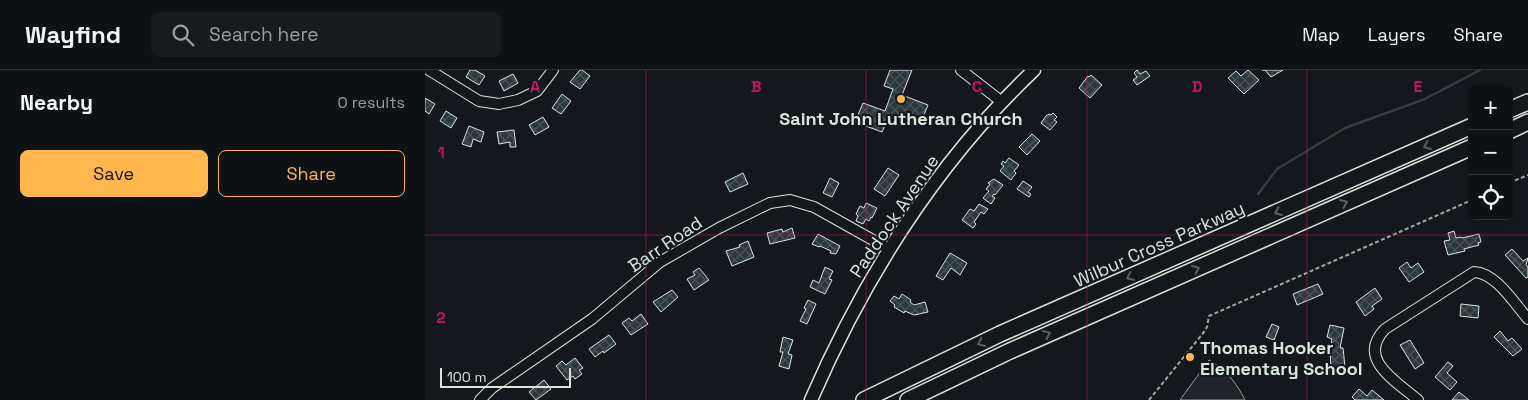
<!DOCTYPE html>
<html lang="en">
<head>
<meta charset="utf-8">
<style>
  :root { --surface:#0f1215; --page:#181b1e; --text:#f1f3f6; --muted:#9b9ea0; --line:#2f3234; --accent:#ffb74d }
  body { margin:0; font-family:"Space Grotesk",sans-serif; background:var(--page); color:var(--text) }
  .controls { position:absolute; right:15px; top:15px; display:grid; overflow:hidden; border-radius:8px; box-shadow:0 2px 8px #0003 }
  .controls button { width:45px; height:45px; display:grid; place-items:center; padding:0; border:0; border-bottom:1px solid var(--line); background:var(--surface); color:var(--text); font:25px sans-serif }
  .scale { position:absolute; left:15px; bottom:12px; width:131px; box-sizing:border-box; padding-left:5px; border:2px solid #d8e6dc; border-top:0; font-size:14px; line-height:18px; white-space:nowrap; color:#d8e6dc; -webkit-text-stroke:4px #14181c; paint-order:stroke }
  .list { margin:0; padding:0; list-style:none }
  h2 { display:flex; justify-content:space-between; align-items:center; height:65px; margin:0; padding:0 20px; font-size:21px }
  h2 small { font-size:16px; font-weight:400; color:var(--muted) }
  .actions { display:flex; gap:10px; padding:15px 20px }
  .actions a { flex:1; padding:11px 0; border:1px solid var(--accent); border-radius:8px; text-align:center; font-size:18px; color:var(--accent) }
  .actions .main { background:var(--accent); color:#111 }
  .icon { flex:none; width:28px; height:28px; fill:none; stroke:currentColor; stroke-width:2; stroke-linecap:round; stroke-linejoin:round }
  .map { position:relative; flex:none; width:1103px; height:330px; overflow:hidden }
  header { display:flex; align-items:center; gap:30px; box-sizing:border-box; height:70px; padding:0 25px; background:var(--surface); border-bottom:1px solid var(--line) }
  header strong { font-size:24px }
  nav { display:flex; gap:28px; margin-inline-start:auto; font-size:18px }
  .search { width:350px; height:45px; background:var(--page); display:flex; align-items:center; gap:12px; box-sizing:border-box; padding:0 18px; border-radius:8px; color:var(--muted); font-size:19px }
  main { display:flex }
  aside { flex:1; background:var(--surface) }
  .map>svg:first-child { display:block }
  .garden { fill:#202428; stroke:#939e99 }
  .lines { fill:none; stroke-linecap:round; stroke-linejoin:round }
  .stream { stroke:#363b3e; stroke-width:2.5 }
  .building { fill:url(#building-cross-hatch); stroke:#d8e6dc }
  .minor-casing { stroke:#d8e6dc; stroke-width:12 }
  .major-casing { stroke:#d8e6dc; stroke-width:15 }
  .highway-casing { stroke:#d8e6dc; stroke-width:18 }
  .path { stroke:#9da8a2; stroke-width:2; stroke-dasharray:4 2.5; stroke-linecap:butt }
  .minor { stroke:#14181c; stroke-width:10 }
  .major { stroke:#14181c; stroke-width:12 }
  .highway { stroke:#14181c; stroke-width:15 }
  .oneway { stroke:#59605f }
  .grid { fill:none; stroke:#c2185b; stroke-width:1; stroke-opacity:0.55 }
  .poi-dot { fill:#ffb74d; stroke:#14181c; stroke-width:2 }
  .labels { text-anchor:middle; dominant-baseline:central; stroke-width:4; stroke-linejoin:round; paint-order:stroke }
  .poi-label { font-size:18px; font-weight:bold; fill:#d8e6dc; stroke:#14181c }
  .street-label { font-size:18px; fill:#d8e6dc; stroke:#14181c }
  .grid-label { font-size:16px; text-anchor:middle; font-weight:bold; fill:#c2185b; stroke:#14181c; stroke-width:4; stroke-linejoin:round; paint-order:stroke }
</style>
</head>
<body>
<header>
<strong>Wayfind</strong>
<div class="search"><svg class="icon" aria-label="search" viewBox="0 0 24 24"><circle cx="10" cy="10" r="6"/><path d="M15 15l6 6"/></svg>Search here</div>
<nav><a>Map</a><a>Layers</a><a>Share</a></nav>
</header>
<main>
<aside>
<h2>Nearby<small>0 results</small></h2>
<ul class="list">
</ul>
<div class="actions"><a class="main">Save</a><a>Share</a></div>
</aside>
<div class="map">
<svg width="1103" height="330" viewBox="0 0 1103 330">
  <defs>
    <pattern id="building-cross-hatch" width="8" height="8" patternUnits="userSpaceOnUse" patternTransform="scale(1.25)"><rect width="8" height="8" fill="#2c363c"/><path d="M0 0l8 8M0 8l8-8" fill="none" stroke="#4a5358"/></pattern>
  </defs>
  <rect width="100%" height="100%" fill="#14181c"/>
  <path class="garden" d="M784 290C801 300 811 312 820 330H755Z"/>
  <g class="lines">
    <path class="stream" d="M833 124 852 99 920 58 1000 29 1055 0"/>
  </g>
  <path class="building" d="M45 0H50L60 6 54 15 41 7Z
    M155 0H157L165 6 155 19 145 12Z
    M465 0H487L477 25 503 35 496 52 473 44 470 54 462 51 457 62 430 52 438 33 460 41 468 19 459 16Z
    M712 0 715 4 721 1 725 6 712 15 708 10 712 7 709 3Z
    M823 0 834 10 819 24 803 8 811 1 816 6Z
    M837 0H858L846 7 840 0Z
    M88 4 93 13 79 21 74 11Z
    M666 5 677 15 665 28 654 18 663 6 664 7Z
    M137 24 146 31 136 44 127 38Z
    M0 28 10 34 4 44 0 41Z
    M21 41 32 48 26 58 15 51Z
    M628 43 632 47 629 50 632 52 625 60 616 53 621 46 624 44 626 45Z
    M118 47 124 57 110 65 104 55Z
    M44 56 59 62 56 72 48 69 46 77 37 74Z
    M89 60 91 77H85V72L74 74 72 62Z
    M607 64 615 71 602 85 594 77Z
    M584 88 594 95 589 101 591 103 586 110 575 101 579 96 576 94 578 91 580 93Z
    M463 98 474 105 460 126 449 119Z
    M318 103 323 114 305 122 300 112Z
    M405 108 414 113 407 127 398 123Z
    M569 109 578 115 570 125 569 124 567 126 570 128 566 134 558 128 564 121 561 119 565 114 563 113Z
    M598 111 607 117 603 122 606 124 604 127 592 119Z
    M441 133 452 138 447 148 446 147 444 151 441 149 438 154 431 151 433 146 431 144 435 136 439 138Z
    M554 134 563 139 559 144 556 142 549 152 551 154 548 158 537 150 545 139 549 141Z
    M367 158 370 168 345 174 342 163 357 159 358 162Z
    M1029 161 1031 168 1036 167 1037 168 1054 164 1056 172 1053 173 1054 175 1039 179 1040 181 1023 185 1019 171 1025 170 1023 163Z
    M393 164 415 176 411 184 405 183 406 181 395 176 394 177 387 174Z
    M323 171 329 187 307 196 301 181 315 177 314 175Z
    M1087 179 1098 191 1103 188 1101 195 1103 197V207L1101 208 1080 185Z
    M525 183 542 193 535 205 526 198 518 210 511 206Z
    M982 192 986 198 993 193 999 202 984 212 974 198Z
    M400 197 408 201 404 209 407 210 400 224 385 217 388 210 394 213Z
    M274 198 284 210 269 220 262 209 270 205 268 202Z
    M893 214 898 224 872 235 868 224Z
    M950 218 957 229 947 236 949 239 940 246 931 232Z
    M247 220 253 227 236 242 228 232Z
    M477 224 486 230 485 232 489 235 500 232 503 242 489 245 480 241 479 243 469 237 470 235 465 231 469 226 474 229Z
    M383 230 391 234 382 254 375 251 381 239 379 238Z
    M1036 234 1054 236 1053 248 1035 246Z
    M216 244 223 254 206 265 197 253 204 248 207 251Z
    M847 254 854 257 849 270 841 267Z
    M905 255 919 258 915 278H918L920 297 906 298 905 280 907 269 902 267Z
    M1075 261 1083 271 1087 268 1097 279 1088 286 1069 267Z
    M184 265 191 274 179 283 178 281 170 287 164 279Z
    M358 267 368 270 363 284 367 285 364 299 354 296 358 282H355Z
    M985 270 999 293 990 299 975 275Z
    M150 288 158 298 154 300 157 304 150 309 148 306 142 310 131 296 137 291 141 295Z
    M1023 292 1028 296 1022 303 1032 312 1025 320 1010 307Z
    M119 310 126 319 111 330 104 322Z
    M934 319 942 326 947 320 959 330H930L927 327Z
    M1034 322 1044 330H1027Z"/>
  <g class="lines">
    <g class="minor-casing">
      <path id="minor" d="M4 0 54 31 74 34 93 30 112 21 128 0
        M536 0 577 32
        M55 330 67 318 167 249 235 192 294 158 345 133 365 130 389 137 464 179
        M993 330C971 311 931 289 960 259L1049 202C1071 203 1089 233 1103 249"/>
    </g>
    <g class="major-casing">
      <path id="major" d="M386 330C439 208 512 92 609 0"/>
    </g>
    <g class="highway-casing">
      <path id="highway" d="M1084 40 1103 32
        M1084 61 1103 52
        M439 330 575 264 1047 56
        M483 330 585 281 1047 77"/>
    </g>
    <path class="path" d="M1084 113 1103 105
      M724 330 779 262 782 257 784 246 1047 130"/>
    <use href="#minor" class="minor"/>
    <use href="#major" class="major"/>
    <use href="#highway" class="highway"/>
  </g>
  <defs><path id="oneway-chevron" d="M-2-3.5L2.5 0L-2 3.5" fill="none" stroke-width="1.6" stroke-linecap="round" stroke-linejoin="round" transform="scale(1.25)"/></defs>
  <g class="oneway">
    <use href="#oneway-chevron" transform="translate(1002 76) rotate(156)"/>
    <use href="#oneway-chevron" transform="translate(919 133) rotate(-24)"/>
    <use href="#oneway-chevron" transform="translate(853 142) rotate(156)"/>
    <use href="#oneway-chevron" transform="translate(771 199) rotate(-24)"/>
    <use href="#oneway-chevron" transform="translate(705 207) rotate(156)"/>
    <use href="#oneway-chevron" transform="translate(622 264) rotate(-24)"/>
    <use href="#oneway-chevron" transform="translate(556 273) rotate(155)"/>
  </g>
  <path class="grid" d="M221 0V330M441 0V330M662 0V330M882 0V330M0 165H1103"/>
  <g class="poi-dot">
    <circle cx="476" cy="29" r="5"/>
    <circle cx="765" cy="287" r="5"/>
  </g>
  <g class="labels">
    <g class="poi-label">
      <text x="476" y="48">Saint John Lutheran Church</text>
      <text x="775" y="277" text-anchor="start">Thomas Hooker<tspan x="775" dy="21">Elementary School</tspan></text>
    </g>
    <g class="street-label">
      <text transform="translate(469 146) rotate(-56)">Paddock Avenue</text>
      <text transform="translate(240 174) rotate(-34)">Barr Road</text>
      <text transform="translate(734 174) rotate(-24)">Wilbur Cross Parkway</text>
    </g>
  </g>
  <g class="grid-label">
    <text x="110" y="22">A</text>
    <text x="331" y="22">B</text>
    <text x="552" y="22">C</text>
    <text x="772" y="22">D</text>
    <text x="993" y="22">E</text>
    <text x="16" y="88">1</text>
    <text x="16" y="253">2</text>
  </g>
</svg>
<div class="controls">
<button>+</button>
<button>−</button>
<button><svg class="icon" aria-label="locate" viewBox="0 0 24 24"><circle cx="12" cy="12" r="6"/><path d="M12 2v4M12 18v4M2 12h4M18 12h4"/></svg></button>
</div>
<div class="scale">100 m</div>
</div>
</main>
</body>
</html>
